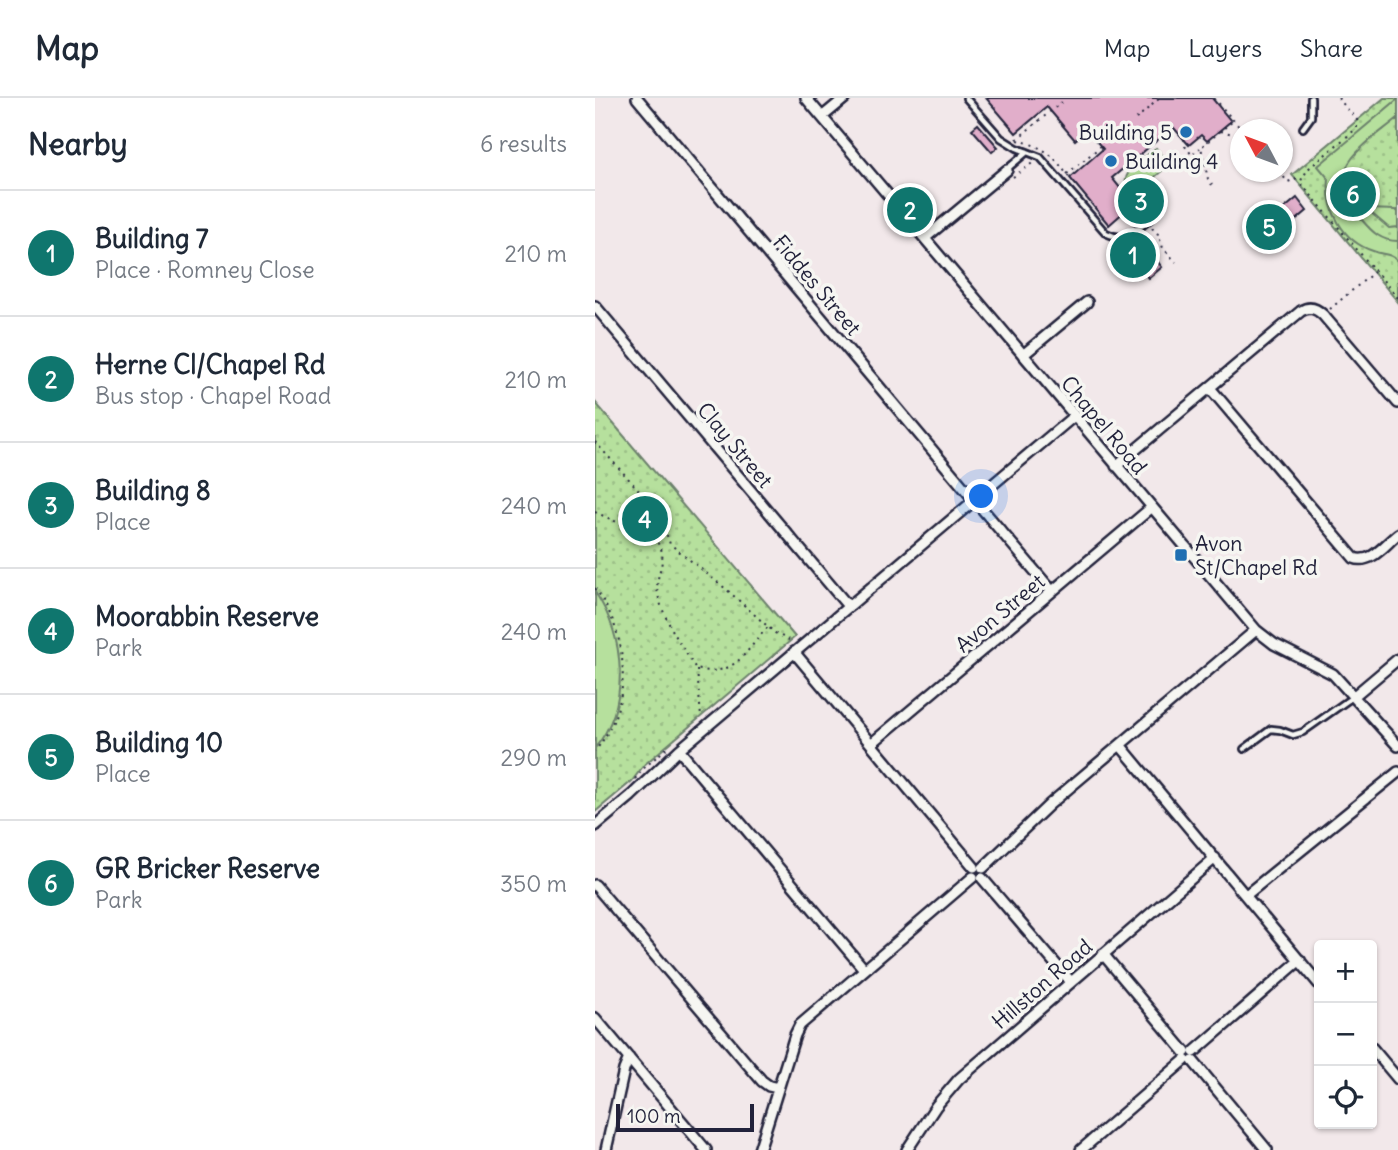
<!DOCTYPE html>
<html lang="en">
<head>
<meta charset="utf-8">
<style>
  :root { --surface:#fff; --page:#f2f2f3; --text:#1f2937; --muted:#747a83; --line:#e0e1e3; --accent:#0f766e }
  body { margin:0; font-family:Delius,sans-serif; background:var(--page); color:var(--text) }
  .controls { position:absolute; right:21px; bottom:21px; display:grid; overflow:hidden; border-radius:7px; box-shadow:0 2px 5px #0004 }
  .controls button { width:63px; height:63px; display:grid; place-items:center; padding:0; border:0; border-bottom:2px solid var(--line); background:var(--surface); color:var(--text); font:35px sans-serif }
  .compass { position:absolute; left:635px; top:21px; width:63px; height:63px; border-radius:50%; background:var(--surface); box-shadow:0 2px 5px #0004; rotate:311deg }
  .scale { position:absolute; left:21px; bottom:18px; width:138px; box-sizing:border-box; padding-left:7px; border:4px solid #22223b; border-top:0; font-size:19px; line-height:24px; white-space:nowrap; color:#22223b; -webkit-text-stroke:5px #f6f6f2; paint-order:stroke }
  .you { position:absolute; left:387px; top:399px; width:24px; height:24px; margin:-18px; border:5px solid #fff; border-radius:50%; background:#1a73e8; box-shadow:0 0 0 10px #1a73e833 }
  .badge { display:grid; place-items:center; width:46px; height:46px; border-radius:50%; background:var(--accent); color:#fff; font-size:23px; font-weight:700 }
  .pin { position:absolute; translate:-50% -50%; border:4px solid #fff; box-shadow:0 2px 7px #0006 }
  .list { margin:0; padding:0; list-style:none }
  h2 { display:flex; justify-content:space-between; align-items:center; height:91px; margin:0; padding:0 28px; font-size:30px }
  h2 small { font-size:23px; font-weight:400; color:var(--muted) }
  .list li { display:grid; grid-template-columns:46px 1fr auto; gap:21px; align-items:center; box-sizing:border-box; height:126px; padding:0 28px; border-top:2px solid var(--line) }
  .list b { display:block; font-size:26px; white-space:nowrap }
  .list p { margin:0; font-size:23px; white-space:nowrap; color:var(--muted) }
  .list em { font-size:23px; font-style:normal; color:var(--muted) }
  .icon { flex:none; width:38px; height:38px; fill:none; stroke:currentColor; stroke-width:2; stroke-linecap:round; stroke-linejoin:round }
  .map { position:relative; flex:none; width:803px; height:1052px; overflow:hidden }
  header { display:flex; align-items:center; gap:42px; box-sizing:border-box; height:98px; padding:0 35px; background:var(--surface); border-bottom:2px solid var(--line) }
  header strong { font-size:33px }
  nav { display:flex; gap:38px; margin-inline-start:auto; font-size:24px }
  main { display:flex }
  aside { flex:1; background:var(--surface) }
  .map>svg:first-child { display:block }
  .park { fill:url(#park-dots); stroke:#6c816c; stroke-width:2 }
  .garden { fill:#b6e09d; stroke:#6c816c; stroke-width:2 }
  .building { fill:#e1aeca; stroke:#22223b; stroke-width:2 }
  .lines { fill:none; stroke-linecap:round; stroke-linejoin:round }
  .service-casing { stroke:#22223b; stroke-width:10 }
  .minor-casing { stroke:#22223b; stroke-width:14 }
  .path { stroke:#22223b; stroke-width:2; stroke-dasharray:2 5; stroke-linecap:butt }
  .service { stroke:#f6f6f2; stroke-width:4.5 }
  .minor { stroke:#f6f6f2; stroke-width:9 }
  .poi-dot { fill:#1f6fb2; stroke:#f6f6f2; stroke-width:2.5 }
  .labels { text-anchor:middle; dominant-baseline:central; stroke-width:7; stroke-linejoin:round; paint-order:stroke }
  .poi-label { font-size:21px; fill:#22223b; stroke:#f6f6f2; text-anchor:start }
  .street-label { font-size:21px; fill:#22223b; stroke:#f6f6f2 }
</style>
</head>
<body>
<header>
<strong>Map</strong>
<nav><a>Map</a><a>Layers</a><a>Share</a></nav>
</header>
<main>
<aside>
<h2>Nearby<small>6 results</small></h2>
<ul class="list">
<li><span class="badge">1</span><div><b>Building 7</b><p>Place · Romney Close</p></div><em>210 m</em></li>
<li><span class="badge">2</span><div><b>Herne Cl/Chapel Rd</b><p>Bus stop · Chapel Road</p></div><em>210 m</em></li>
<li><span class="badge">3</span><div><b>Building 8</b><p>Place</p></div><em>240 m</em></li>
<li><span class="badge">4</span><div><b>Moorabbin Reserve</b><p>Park</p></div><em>240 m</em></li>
<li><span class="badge">5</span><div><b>Building 10</b><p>Place</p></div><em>290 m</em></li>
<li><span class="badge">6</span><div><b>GR Bricker Reserve</b><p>Park</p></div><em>350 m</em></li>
</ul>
</aside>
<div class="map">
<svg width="803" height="1052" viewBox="0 0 803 1052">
  <defs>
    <pattern id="park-dots" width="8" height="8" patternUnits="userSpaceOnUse" patternTransform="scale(1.75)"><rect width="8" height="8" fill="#b6e09d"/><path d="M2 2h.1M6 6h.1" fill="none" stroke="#9cc088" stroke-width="1.8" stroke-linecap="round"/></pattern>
  </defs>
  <rect width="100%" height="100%" fill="#f2e8ea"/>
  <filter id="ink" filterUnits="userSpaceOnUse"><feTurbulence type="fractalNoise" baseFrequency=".0143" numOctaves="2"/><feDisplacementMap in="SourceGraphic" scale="14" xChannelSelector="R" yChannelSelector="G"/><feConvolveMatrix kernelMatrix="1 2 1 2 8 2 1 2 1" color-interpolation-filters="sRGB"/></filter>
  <g filter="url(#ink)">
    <path class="park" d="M789 0H803V204L697 77Z
      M0 304 200 539 49 667 37 683 0 714Z"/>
    <path class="garden" d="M803 1V20C765 51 724 72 767 122 777 134 786 143 803 143V163C796 155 787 157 778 153 747 143 731 111 734 81L723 68Z
      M561 50 575 66 547 90 541 93C513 82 550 59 561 50Z
      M773 111 800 112 803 115V129L794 130 775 114H772Z
      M0 494C30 539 36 606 0 650Z"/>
    <path class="building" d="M391 0H617L636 23 612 43 606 37 594 47 578 29 517 80 538 106 514 127 475 80 508 51 492 32 480 42 452 9 421 35Z
      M383 26 403 49 397 54 377 31Z
      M545 94 555 106 548 113 537 100Z
      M702 100 712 113 665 153 649 135 667 120 673 124Z
      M548 134 559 146 553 152 567 169 554 180 540 163 537 166 526 154Z"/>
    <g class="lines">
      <g class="service-casing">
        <path id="service" d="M371 0 406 40 422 50 445 59 511 135C530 145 541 133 555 121
          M708 30 716 19V0
          M412 71 432 54
          M649 651 676 631 685 632 698 637 708 634 759 598"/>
      </g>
      <g class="minor-casing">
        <path id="minor" d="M42 0 375 397
          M211 0 661 532 679 546 738 576 803 648
          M227 19 250 0
          M330 140 412 72
          M0 208 253 508
          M428 257 492 204
          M615 290 759 460C776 467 791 445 803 436
          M521 368 706 213C714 208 721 210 728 217L803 305
          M384 398 479 318
          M383 406 457 493
          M199 554 379 769
          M759 598 803 561
          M276 646 556 410
          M525 647 724 886
          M84 652 269 871
          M0 728 36 698 84 652 375 406
          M388 770 455 706 661 532
          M387 780 476 884
          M0 787 167 983 174 988 183 990
          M651 797 803 674
          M508 856 590 954
          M0 920 111 1052
          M777 950 803 981
          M599 954 705 862
          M598 963 672 1052
          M11 1052 29 972 34 960
          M164 1052 200 937 205 927 378 779
          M312 1052 341 1008 364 981 620 760
          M486 1052 590 962"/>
      </g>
      <path class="path" d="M619 0 647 32
        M743 0 762 22V30L713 71 705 84 803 200
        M541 21 565 0
        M626 33 646 38
        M422 41 468 3
        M589 41 590 48 597 57 605 50
        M423 42C451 50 459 57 475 81
        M684 74 693 84 700 81 704 84
        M472 76 506 48
        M418 79 439 64
        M617 87 613 81 606 49 638 23
        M557 130 563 136 568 150 581 164
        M735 211 779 174
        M0 344 63 413 75 446 131 491 180 535 198 544
        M0 414 59 441C78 459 58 474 63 497 69 522 87 549 101 571 141 580 149 554 173 529
        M0 490C35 539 39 606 0 653
        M102 572 106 619
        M40 681 50 669 74 648"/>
      <use href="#service" class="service"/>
      <use href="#minor" class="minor"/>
    </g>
  </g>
  <g class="poi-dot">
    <circle cx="591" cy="34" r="7"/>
    <circle cx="516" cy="63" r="7"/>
    <rect x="579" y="450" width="14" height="14" rx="3.5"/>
  </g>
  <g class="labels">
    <g class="poi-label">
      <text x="577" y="34" text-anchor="end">Building 5</text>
      <text x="530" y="63">Building 4</text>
      <text x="600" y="445">Avon<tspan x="600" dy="24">St/Chapel Rd</tspan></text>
    </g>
    <g class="street-label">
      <text transform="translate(222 187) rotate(50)">Fiddes Street</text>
      <text transform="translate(509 327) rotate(50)">Chapel Road</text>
      <text transform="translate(140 347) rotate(50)">Clay Street</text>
      <text transform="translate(405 515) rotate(-40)">Avon Street</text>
      <text transform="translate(447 886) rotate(-41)">Hillston Road</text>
    </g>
  </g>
</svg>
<div class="controls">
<button>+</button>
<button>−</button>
<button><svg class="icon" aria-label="locate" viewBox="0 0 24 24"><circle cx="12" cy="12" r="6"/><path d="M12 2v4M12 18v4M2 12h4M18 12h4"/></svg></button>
</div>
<svg class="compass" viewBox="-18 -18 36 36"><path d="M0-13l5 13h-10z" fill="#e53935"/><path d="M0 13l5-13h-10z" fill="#747a83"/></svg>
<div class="scale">100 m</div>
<div class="you"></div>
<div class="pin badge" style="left:538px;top:157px">1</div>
<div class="pin badge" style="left:315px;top:112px">2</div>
<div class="pin badge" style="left:546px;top:103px">3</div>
<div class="pin badge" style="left:50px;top:421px">4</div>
<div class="pin badge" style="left:674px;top:129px">5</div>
<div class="pin badge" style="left:758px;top:96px">6</div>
</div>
</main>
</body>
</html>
